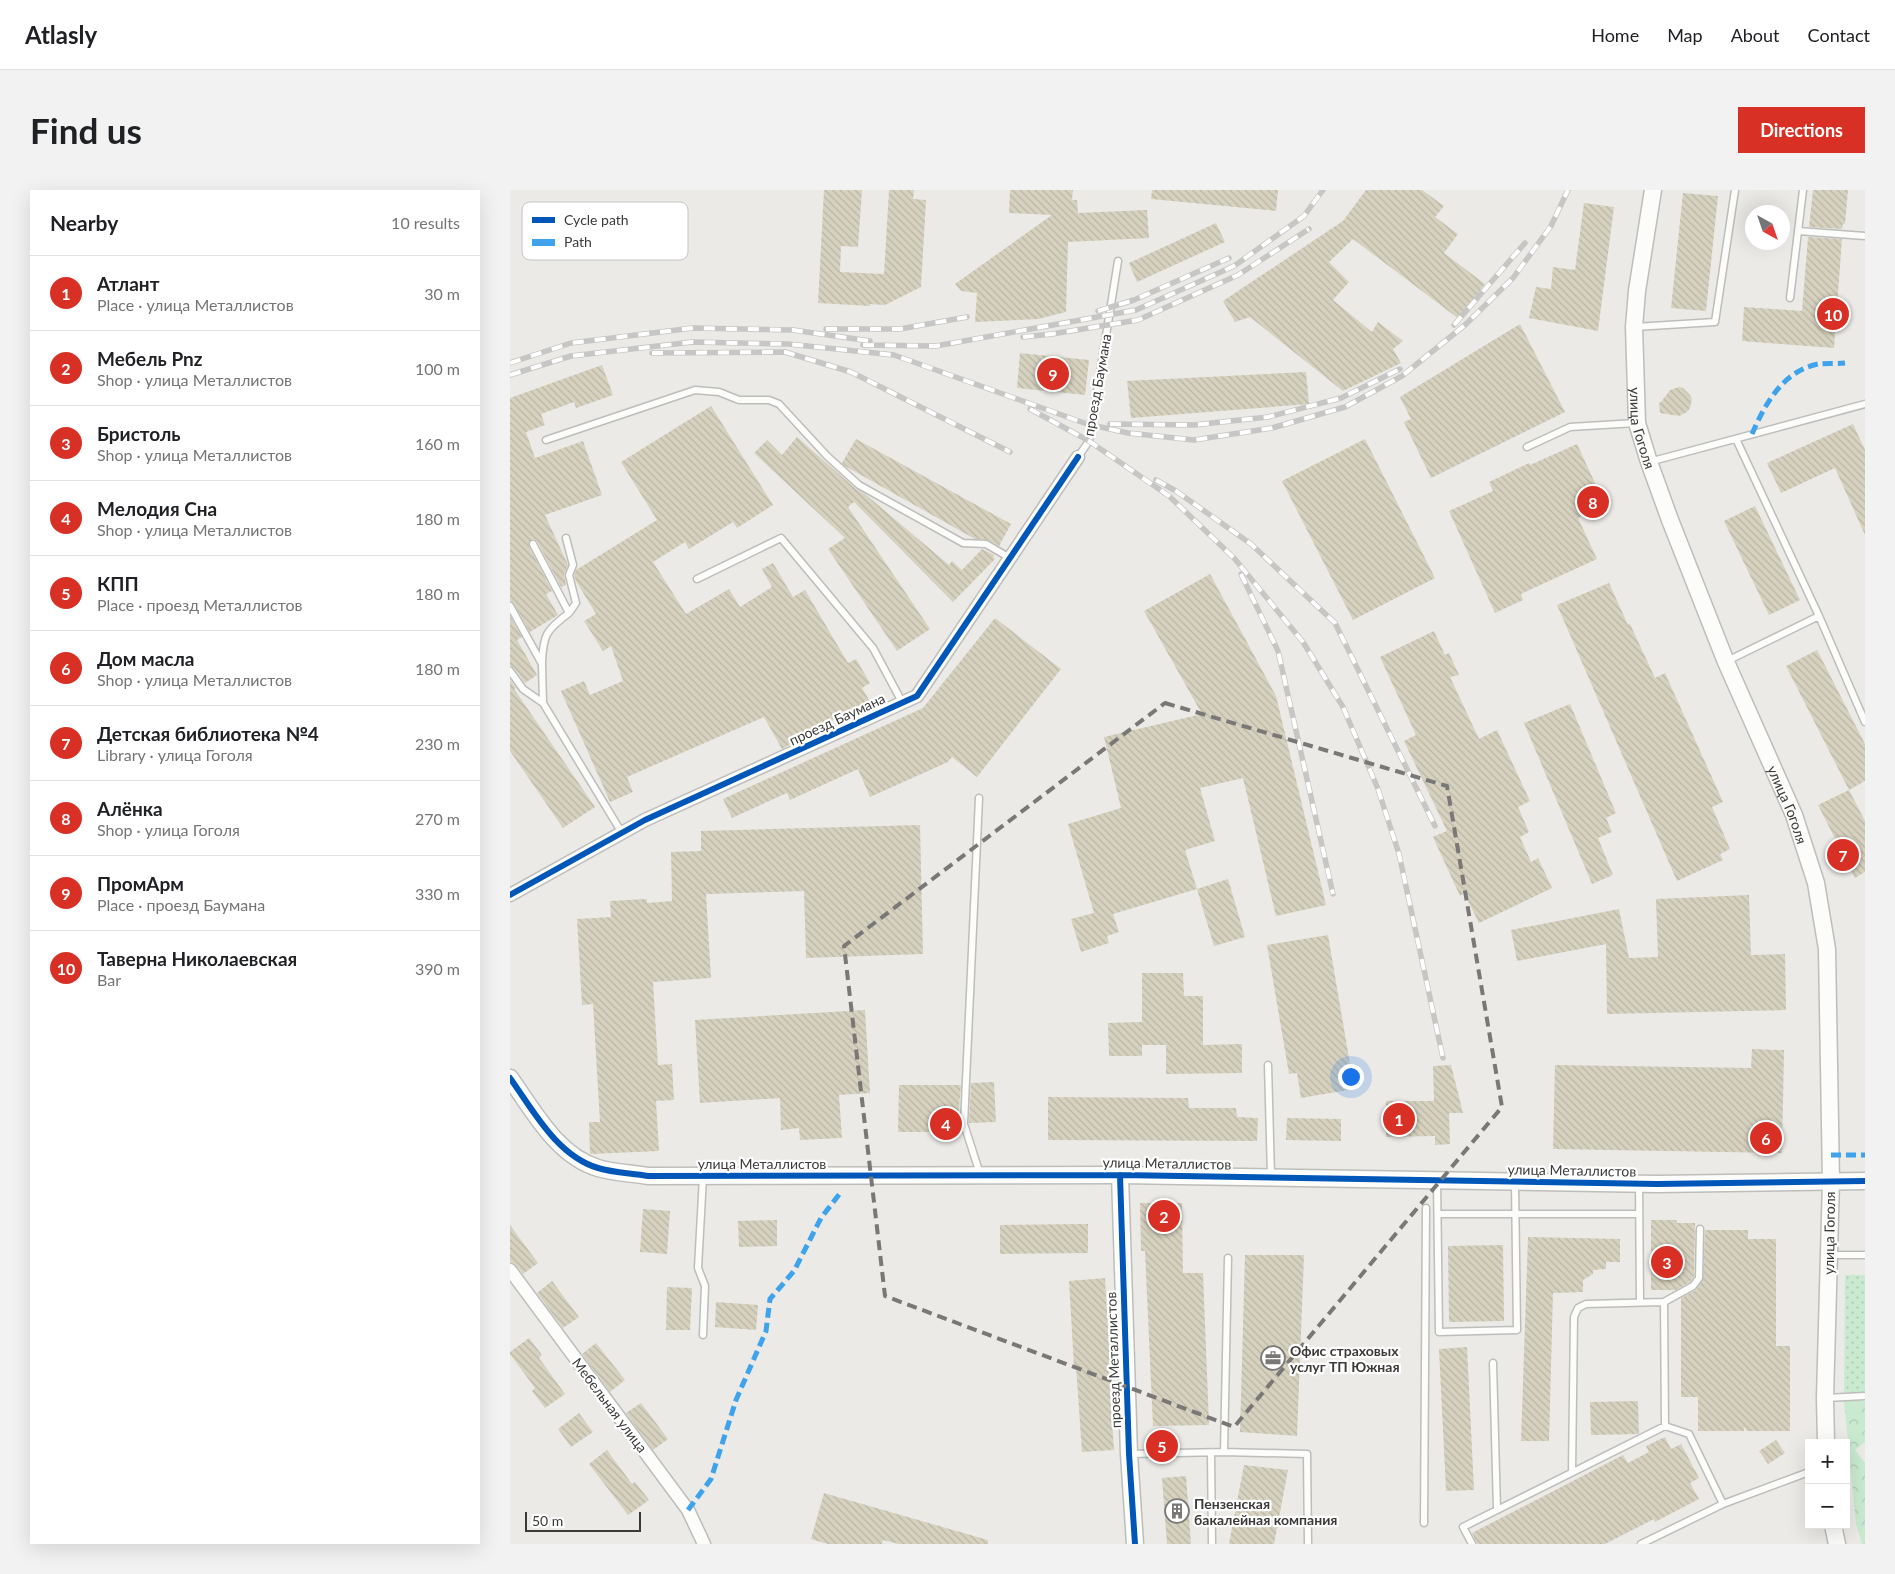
<!DOCTYPE html>
<html lang="en">
<head>
<meta charset="utf-8">
<style>
  :root { --surface:#fff; --page:#f2f2f2; --text:#202124; --muted:#757577; --line:#e0e0e0; --accent:#d93025 }
  body { margin:0; font-family:Lato,sans-serif; background:var(--page); color:var(--text) }
  .controls { position:absolute; right:15px; bottom:15px; display:grid; overflow:hidden; border-radius:0px; box-shadow:0 5px 20px #0002 }
  .controls button { width:45px; height:45px; display:grid; place-items:center; padding:0; border:0; border-bottom:1px solid var(--line); background:var(--surface); color:var(--text); font:25px sans-serif }
  .compass { position:absolute; left:1235px; top:15px; width:45px; height:45px; border-radius:50%; background:var(--surface); box-shadow:0 5px 20px #0002; rotate:140deg }
  .scale { position:absolute; left:15px; bottom:12px; width:116px; box-sizing:border-box; padding-left:5px; border:2px solid #3b3a39; border-top:0; font-size:14px; line-height:18px; white-space:nowrap; color:#3b3a39; -webkit-text-stroke:4px #fff; paint-order:stroke }
  .you { position:absolute; left:840px; top:886px; width:18px; height:18px; margin:-12px; border:4px solid #fff; border-radius:50%; background:#1a73e8; box-shadow:0 0 0 8px #1a73e833 }
  .badge { display:grid; place-items:center; width:32px; height:32px; border-radius:50%; background:var(--accent); color:#fff; font-size:16px; font-weight:700 }
  .pin { position:absolute; translate:-50% -50%; border:2px solid #fff; box-shadow:0 1px 5px #0006 }
  .list { margin:0; padding:0; list-style:none }
  h2 { display:flex; justify-content:space-between; align-items:center; height:65px; margin:0; padding:0 20px; font-size:21px }
  h2 small { font-size:16px; font-weight:400; color:var(--muted) }
  .list li { display:grid; grid-template-columns:32px 1fr auto; gap:15px; align-items:center; box-sizing:border-box; height:75px; padding:0 20px; border-top:1px solid var(--line) }
  .list b { display:block; font-size:19px; white-space:nowrap }
  .list p { margin:0; font-size:16px; white-space:nowrap; color:var(--muted) }
  .list em { font-size:16px; font-style:normal; color:var(--muted) }
  .map { position:relative; flex:none; width:1355px; height:1354px; overflow:hidden; border-radius:0px }
  header { display:flex; align-items:center; gap:30px; box-sizing:border-box; height:70px; padding:0 25px; background:var(--surface); border-bottom:1px solid var(--line) }
  header strong { font-size:24px }
  nav { display:flex; gap:28px; margin-inline-start:auto; font-size:18px }
  .intro { display:flex; align-items:center; justify-content:space-between; box-sizing:border-box; height:120px; padding:0 30px }
  h1 { margin:0; font-size:35px }
  .button { padding:12px 22px; border-radius:0px; background:var(--accent); color:#fff; font-size:18px; font-weight:700 }
  main { display:flex; gap:30px; padding:0 30px }
  aside { flex:1; background:var(--surface); border-radius:0px; box-shadow:0 5px 20px #0002 }
  .map>svg:first-child { display:block }
  .grass { fill:url(#grass-dots) }
  .forest { fill:url(#forest-crowns) }
  .building { fill:url(#building-back-hatch) }
  .lines { fill:none; stroke-linecap:round; stroke-linejoin:round }
  .lane-casing { stroke:#bdbdbb; stroke-width:9 }
  .street-casing { stroke:#bdbdbb; stroke-width:15 }
  .secondary-casing { stroke:#bdbdbb; stroke-width:19 }
  .lane { stroke:#fcfcfb; stroke-width:6 }
  .street { stroke:#fcfcfb; stroke-width:12 }
  .secondary { stroke:#fcfcfb; stroke-width:16 }
  .rail-casing { stroke:#c6c6c5; stroke-width:5.5 }
  .rail { stroke:#fff; stroke-width:4; stroke-dasharray:11; stroke-linecap:butt }
  .quiet { stroke:#3fa3ec; stroke-width:5; stroke-dasharray:10 5; stroke-linecap:butt }
  .cycleway-casing { stroke:#fff; stroke-width:9 }
  .cycleway { stroke:#0057b8; stroke-width:6 }
  .marked { fill:none; stroke:#797876; stroke-width:4; stroke-dasharray:10 6; stroke-linejoin:round }
  .labels { text-anchor:middle; dominant-baseline:central; stroke-width:4.5; stroke-linejoin:round; paint-order:stroke }
  .street-label { font-size:14px; fill:#3b3a39; stroke:#fff }
  .poi-label { font-size:14px; font-weight:bold; fill:#3b3a39; stroke:#fff; text-anchor:start }
  .key { fill:#fff; stroke:#c4c4c4; stroke-width:1 }
  .key-label { font-size:14px; fill:#3b3a39 }
</style>
</head>
<body>
<header>
<strong>Atlasly</strong>
<nav><a>Home</a><a>Map</a><a>About</a><a>Contact</a></nav>
</header>
<div class="intro"><h1>Find us</h1><a class="button">Directions</a></div>
<main>
<aside>
<h2>Nearby<small>10 results</small></h2>
<ul class="list">
<li><span class="badge">1</span><div><b>Атлант</b><p>Place · улица Металлистов</p></div><em>30 m</em></li>
<li><span class="badge">2</span><div><b>Мебель Pnz</b><p>Shop · улица Металлистов</p></div><em>100 m</em></li>
<li><span class="badge">3</span><div><b>Бристоль</b><p>Shop · улица Металлистов</p></div><em>160 m</em></li>
<li><span class="badge">4</span><div><b>Мелодия Сна</b><p>Shop · улица Металлистов</p></div><em>180 m</em></li>
<li><span class="badge">5</span><div><b>КПП</b><p>Place · проезд Металлистов</p></div><em>180 m</em></li>
<li><span class="badge">6</span><div><b>Дом масла</b><p>Shop · улица Металлистов</p></div><em>180 m</em></li>
<li><span class="badge">7</span><div><b>Детская библиотека №4</b><p>Library · улица Гоголя</p></div><em>230 m</em></li>
<li><span class="badge">8</span><div><b>Алёнка</b><p>Shop · улица Гоголя</p></div><em>270 m</em></li>
<li><span class="badge">9</span><div><b>ПромАрм</b><p>Place · проезд Баумана</p></div><em>330 m</em></li>
<li><span class="badge">10</span><div><b>Таверна Николаевская</b><p>Bar</p></div><em>390 m</em></li>
</ul>
</aside>
<div class="map">
<svg width="1355" height="1354" viewBox="0 0 1355 1354">
  <defs>
    <pattern id="grass-dots" width="8" height="8" patternUnits="userSpaceOnUse" patternTransform="scale(1.25)"><rect width="8" height="8" fill="#c9ead0"/><path d="M2 2h.1M6 6h.1" fill="none" stroke="#aec9b3" stroke-width="1.8" stroke-linecap="round"/></pattern>
    <pattern id="forest-crowns" width="20" height="18" patternUnits="userSpaceOnUse" patternTransform="scale(1.25)"><rect width="20" height="18" fill="#c9ead0"/><path d="M2 6a3 3 0 1 1 6 0M12 15a3 3 0 1 1 6 0" fill="none" stroke="#aec9b3"/></pattern>
    <pattern id="building-back-hatch" width="6" height="6" patternUnits="userSpaceOnUse" patternTransform="scale(1.25)"><rect width="6" height="6" fill="#d7d2bf"/><path d="M-1 5l2 2M0 0l6 6M5-1l2 2" fill="none" stroke="#b9b5a5"/></pattern>
  </defs>
  <rect width="100%" height="100%" fill="#ebeae7"/>
  <path class="grass" d="M1335 1085H1355V1203L1334 1204Z"/>
  <path class="forest" d="M1334 1211H1355V1252L1345 1260 1355 1273V1354H1352L1346 1334Z"/>
  <path class="building" d="M314 0H352L348 57 331 56 330 82 374 84 379 0H404L403 9 416 10 411 97 375 115 360 114V116L308 113Z
    M500 0H563L562 10H567L568 23 637 20 639 48 558 52 556 122 528 129 465 132 467 103 451 101 445 94 542 25 499 23Z
    M642 0H768L766 21 641 9Z
    M856 0H912L934 16 925 27 948 44 934 63 975 94 949 129 843 49 819 72 839 92 823 110 862 142 868 132 893 151 883 159 891 173 833 201 740 127 725 132 713 111 833 31Z
    M1303 0H1338L1335 34H1333L1332 39 1299 37Z
    M1173 3 1208 6 1196 121 1161 118Z
    M1074 13 1104 17 1088 141 1019 128 1026 97 1041 99 1043 77 1065 80Z
    M706 33 715 52 627 92 619 73Z
    M1298 47 1332 49 1324 158 1232 151 1234 117 1292 121Z
    M1010 134 1055 222 921 288 894 232 901 229 890 207Z
    M510 163 579 170 575 205 507 198Z
    M92 175 103 205 66 218 64 212 31 224 35 235 16 242 25 268 73 251 92 305 35 325 58 375 54 384 56 395 51 397 27 351 23 349 19 352V356L42 401 36 404 48 425 20 442 4 414 0 411V208Z
    M796 182 799 214 621 228 617 191Z
    M1169 197 1173 198 1180 205 1182 209 1180 218 1177 222 1169 226 1150 223 1149 213 1151 212 1160 200Z
    M201 216 263 315 227 338 223 332 179 359 175 352 143 372 176 424 219 399 230 417 262 397 252 379 263 373 283 407 295 400 338 473 346 469 360 493 352 498 359 510 272 559 254 527 117 587 123 602 100 612 51 501 74 491 80 505 113 491 101 456 93 461 74 431 86 424 66 391 64 385 66 380 147 330 111 272Z
    M1343 234 1355 260V345L1325 278 1271 303 1257 273Z
    M287 247 346 299 355 304 439 375 442 371 452 380 472 359 484 365 483 367 485 369 443 412 344 312 338 317 420 439 387 461 318 359 335 348 244 263 257 250 272 265Z
    M346 249 501 334 489 356 478 350 465 349 335 276 332 273Z
    M855 249 925 388 843 430 772 291Z
    M1067 254 1095 315 1068 328 1087 369 1011 404 1013 410 985 423 939 321 983 301 979 292 1019 273 1020 275Z
    M1245 316 1290 410 1259 425 1214 331Z
    M700 384 766 506 816 715 766 726 733 588 690 598 705 651 675 660 687 699 603 724 609 742 597 746 599 753 571 762 561 729 584 723 558 634 611 618 594 547 692 524 634 421Z
    M1099 393 1118 435 1120 434 1145 488 1155 483 1213 612 1202 617 1220 659 1210 664 1213 670 1167 691 1047 415Z
    M0 426 12 447 7 450 27 485 15 493 4 478 0 476Z
    M485 428 551 479 467 587 442 567 438 572 360 607 348 579 280 610 277 603 222 628 213 609 413 518Z
    M924 441 935 465 939 463 949 485 940 487 969 549 987 540 1020 611 1008 617 1019 642 1010 647 1021 672 1028 668 1042 698 969 733 954 703 950 706 923 647 937 641 894 551 906 545 870 467Z
    M1307 460 1355 554V591L1339 600 1276 476Z
    M0 490 6 498 4 499 85 617 53 638 0 561Z
    M1060 514 1106 623 1096 628 1102 642 1088 648 1103 685 1082 694 1014 533Z
    M1339 600 1355 631V682L1345 688 1308 615Z
    M410 635 413 764 296 768 294 701 196 704 201 788 143 792 148 875 162 874 164 910 146 911 149 961 80 964 79 932H90L83 814 72 815 67 729 101 727 100 711 137 709V713L162 711 161 662 191 661V641Z
    M718 689 735 747 704 756 687 699Z
    M1239 705 1241 765 1275 764 1276 820 1097 824 1096 754 1007 771 1001 740 1109 719 1119 768 1148 767 1146 709Z
    M818 745 840 874 834 875 838 900 791 908 787 883 779 884 757 755Z
    M632 783H673L674 806H693V855L732 854V883L656 884V855H632V866H599L598 833 632 832Z
    M355 820 360 903 329 905 332 948 290 950 289 938 271 940 270 908 190 913 185 830Z
    M1242 859 1274 860 1272 963 1043 959 1045 875 1241 878Z
    M941 875 953 923H939L940 954 925 955V946L876 947V911H924L923 876Z
    M484 892 486 932 459 933 461 893Z
    M389 895H451L447 942H388Z
    M538 907 678 908 679 918H726L727 927 748 928 747 951 538 950Z
    M777 928 831 929V951L776 950Z
    M630 1013H672L673 1083H693L699 1235 643 1236 635 1061H631Z
    M133 1019 160 1021 157 1064 130 1062Z
    M267 1030V1056L229 1057 228 1031Z
    M1141 1030H1166L1167 1033H1185L1184 1086 1180 1092 1166 1100H1141Z
    M578 1034V1063L490 1064V1035Z
    M0 1035 28 1073 13 1084 6 1075 0 1071Z
    M1195 1040H1238V1049H1266V1156H1280V1241H1237L1234 1237V1241H1188V1207H1171V1108L1186 1100 1193 1090Z
    M1018 1047 1110 1049V1072H1096V1079L1083 1080V1084L1073 1090V1102L1043 1103 1039 1251H1011Z
    M993 1055 994 1131 939 1132 938 1056Z
    M735 1065H794L787 1246 730 1242Z
    M595 1088 600 1174H598L604 1260 572 1262 566 1176H564L559 1091Z
    M42 1091 69 1127 53 1138 27 1103Z
    M157 1097 182 1098 180 1140H156Z
    M206 1112 248 1115 246 1140 205 1137Z
    M19 1148 32 1165 29 1168 55 1204 35 1218 22 1201 25 1198 0 1164V1162Z
    M86 1153 115 1190 100 1202 72 1164Z
    M957 1157 964 1300 936 1301 929 1159Z
    M1128 1211 1129 1244 1081 1245 1080 1212Z
    M131 1213 158 1249 143 1260 116 1223Z
    M69 1223 83 1242 61 1257 48 1239Z
    M1155 1247 1161 1259 1171 1254 1189 1288 1180 1293 1189 1309 1145 1332 1144 1329 1095 1354H967L962 1343 1113 1265 1118 1273 1139 1262 1136 1256Z
    M1266 1250 1275 1263 1258 1274 1249 1261Z
    M97 1260 122 1294 125 1292 139 1310 118 1325 79 1274Z
    M734 1275 778 1280 764 1354H719Z
    M676 1286 681 1354H657L652 1288Z
    M314 1303 478 1350V1354H389L373 1350 372 1354H318L301 1349Z"/>
  <g class="lines">
    <g class="lane-casing">
      <path id="lane" d="M1288 41 1355 46
        M1280 108 1293 0
        M1125 137 1205 132 1225 0
        M36 250 185 200 209 202 229 210H259L269 214 317 266 349 295 453 353 476 354 500 368
        M1017 257 1060 237 1126 233
        M568 267 579 251 608 71
        M1139 272 1355 214
        M56 348 63 375 59 385 66 413 59 423
        M23 354 59 423C36 440 33 445 32 473
        M187 389 271 348 363 458 392 512
        M0 416 32 474 33 513 112 643
        M1309 426 1355 532
        M1217 471 1309 426 1226 249
        M0 481 13 499 33 513
        M469 608 454 934 470 984
        M758 875 761 986
        M927 990 929 1142 1007 1140 1005 993
        M1129 995 1130 1112
        M928 1024H1129
        M1320 1065H1355
        M1154 1112 1155 1236
        M193 1145 195 1096 188 1078 193 987
        M983 1173 987 1319
        M1316 1208 1355 1206
        M714 1262 718 1068
        M701 1263 702 1354
        M620 1264 714 1262 797 1264 798 1354
        M1062 1282 1064 1127 1068 1118 1076 1114 1154 1112 1183 1096 1189 1088 1190 1039
        M914 1333 916 1018
        M962 1354 953 1337 1155 1236 1179 1244 1213 1314
        M1131 1354 1213 1314 1299 1282"/>
    </g>
    <g class="street-casing">
      <path id="street" d="M0 705 135 630 407 506 568 267
        M0 1080 178 1320 194 1354"/>
    </g>
    <g class="secondary-casing">
      <g id="secondary">
        <path id="s1" d="M1143 0 1127 101 1124 137 1127 233 1139 272 1160 330 1216 472 1284 625 1306 693 1317 759 1321 991 1315 1208 1316 1253"/>
        <path d="M0 888C23 920 47 966 88 978 104 983 122 983 138 986L610 985 1147 994 1355 991"/>
        <path d="M610 985 619 1264 625 1354"/>
        <path d="M1323 1335 1327 1354"/>
      </g>
    </g>
    <use href="#lane" class="lane"/>
    <use href="#street" class="street"/>
    <use href="#secondary" class="secondary"/>
    <g class="rail-casing">
      <path id="rail" d="M588 121 624 110 719 68
        M944 135 1015 53
        M316 139H390L457 127
        M513 147 542 144 628 130 728 85 799 39
        M353 155 426 156 626 120 724 76 794 26 813 0
        M142 163 275 162 341 182 500 262
        M0 173 61 153 183 138 283 140 360 151
        M0 185 61 166 182 152 278 154 384 165 577 234 618 243 684 250 762 238 835 217 892 186 955 135 1003 88 1041 36 1058 0
        M520 219 579 251 659 306 724 368 793 452 833 517 868 599 889 664 933 868
        M600 234 684 235 758 227 831 208 890 179
        M646 290 666 301 741 354 825 433 925 636
        M731 384 768 461 823 704"/>
    </g>
    <use href="#rail" class="rail"/>
    <path class="quiet" d="M1242 244C1255 214 1273 181 1308 174 1316 173 1326 174 1335 173
      M1321 965H1355
      M178 1320 201 1289 226 1210 256 1141 260 1109 284 1081 311 1028 331 1002"/>
    <g class="cycleway-casing">
      <path id="cycleway" d="M0 705 135 630 407 506 568 267
        M0 888C23 920 47 966 88 978 104 983 122 983 138 986L610 985 1147 994 1355 991
        M610 985 619 1264 625 1354"/>
    </g>
    <use href="#cycleway" class="cycleway"/>
  </g>
  <path class="marked" d="M655 513 937 596 992 917 724 1237 375 1106 334 756Z"/>
  <defs>
    <g id="office-ring" transform="scale(1.25)"><circle r="9.5" fill="#fff" stroke="#797876" stroke-width="1.5"/><path d="M-6-3h4V-5.5h4V-3h4V5H-6ZM-1-4.5V-3h2v-1.5ZM-6 0V1H6V0Z" fill="#797876"/></g>
    <g id="building-ring" transform="scale(1.25)"><circle r="9.5" fill="#fff" stroke="#797876" stroke-width="1.5"/><path d="M-4-6H4V6H1V3H-1V6H-4ZM-2.5-4.3h1.7v1.8h-1.7ZM.8-4.3h1.7v1.8H.8ZM-2.5-1h1.7V.8h-1.7ZM.8-1h1.7V.8H.8Z" fill="#797876"/></g>
  </defs>
  <g fill-rule="evenodd">
    <use href="#office-ring" x="763" y="1168"/>
    <use href="#building-ring" x="667" y="1321"/>
  </g>
  <g class="labels">
    <g class="street-label">
      <text transform="translate(587 195) rotate(-80)">проезд Баумана</text>
      <text stroke="none"><textPath href="#s1" startOffset="240">улица Гоголя</textPath></text>
      <text transform="translate(327 529) rotate(-25)">проезд Баумана</text>
      <text stroke="none"><textPath href="#s1" startOffset="645">улица Гоголя</textPath></text>
      <text x="252" y="973">улица Металлистов</text>
      <text transform="translate(657 973) rotate(1)">улица Металлистов</text>
      <text transform="translate(1062 980) rotate(1)">улица Металлистов</text>
      <text transform="translate(1319 1043) rotate(-89)">улица Гоголя</text>
      <text transform="translate(603 1170) rotate(-92)">проезд Металлистов</text>
      <text transform="translate(100 1215) rotate(53)">Мебельная улица</text>
    </g>
    <g class="poi-label">
      <text x="780" y="1160">Офис страховых<tspan x="780" dy="16">услуг ТП Южная</tspan></text>
      <text x="684" y="1313">Пензенская<tspan x="684" dy="16">бакалейная компания</tspan></text>
    </g>
  </g>
  <rect x="12" y="12" width="166" height="58" rx="8" class="key"/>
  <rect x="22" y="27" width="23" height="6" fill="#0057b8"/>
  <rect x="22" y="49" width="23" height="7" fill="#3fa3ec"/>
  <g class="key-label">
    <text x="54" y="35">Cycle path</text>
    <text x="54" y="57">Path</text>
  </g>
</svg>
<div class="controls">
<button>+</button>
<button>−</button>
</div>
<svg class="compass" viewBox="-18 -18 36 36"><path d="M0-13l5 13h-10z" fill="#e53935"/><path d="M0 13l5-13h-10z" fill="#757577"/></svg>
<div class="scale">50 m</div>
<div class="you"></div>
<div class="pin badge" style="left:889px;top:929px">1</div>
<div class="pin badge" style="left:654px;top:1026px">2</div>
<div class="pin badge" style="left:1157px;top:1072px">3</div>
<div class="pin badge" style="left:436px;top:934px">4</div>
<div class="pin badge" style="left:652px;top:1256px">5</div>
<div class="pin badge" style="left:1256px;top:948px">6</div>
<div class="pin badge" style="left:1333px;top:665px">7</div>
<div class="pin badge" style="left:1083px;top:312px">8</div>
<div class="pin badge" style="left:543px;top:184px">9</div>
<div class="pin badge" style="left:1323px;top:124px">10</div>
</div>
</main>
</body>
</html>
